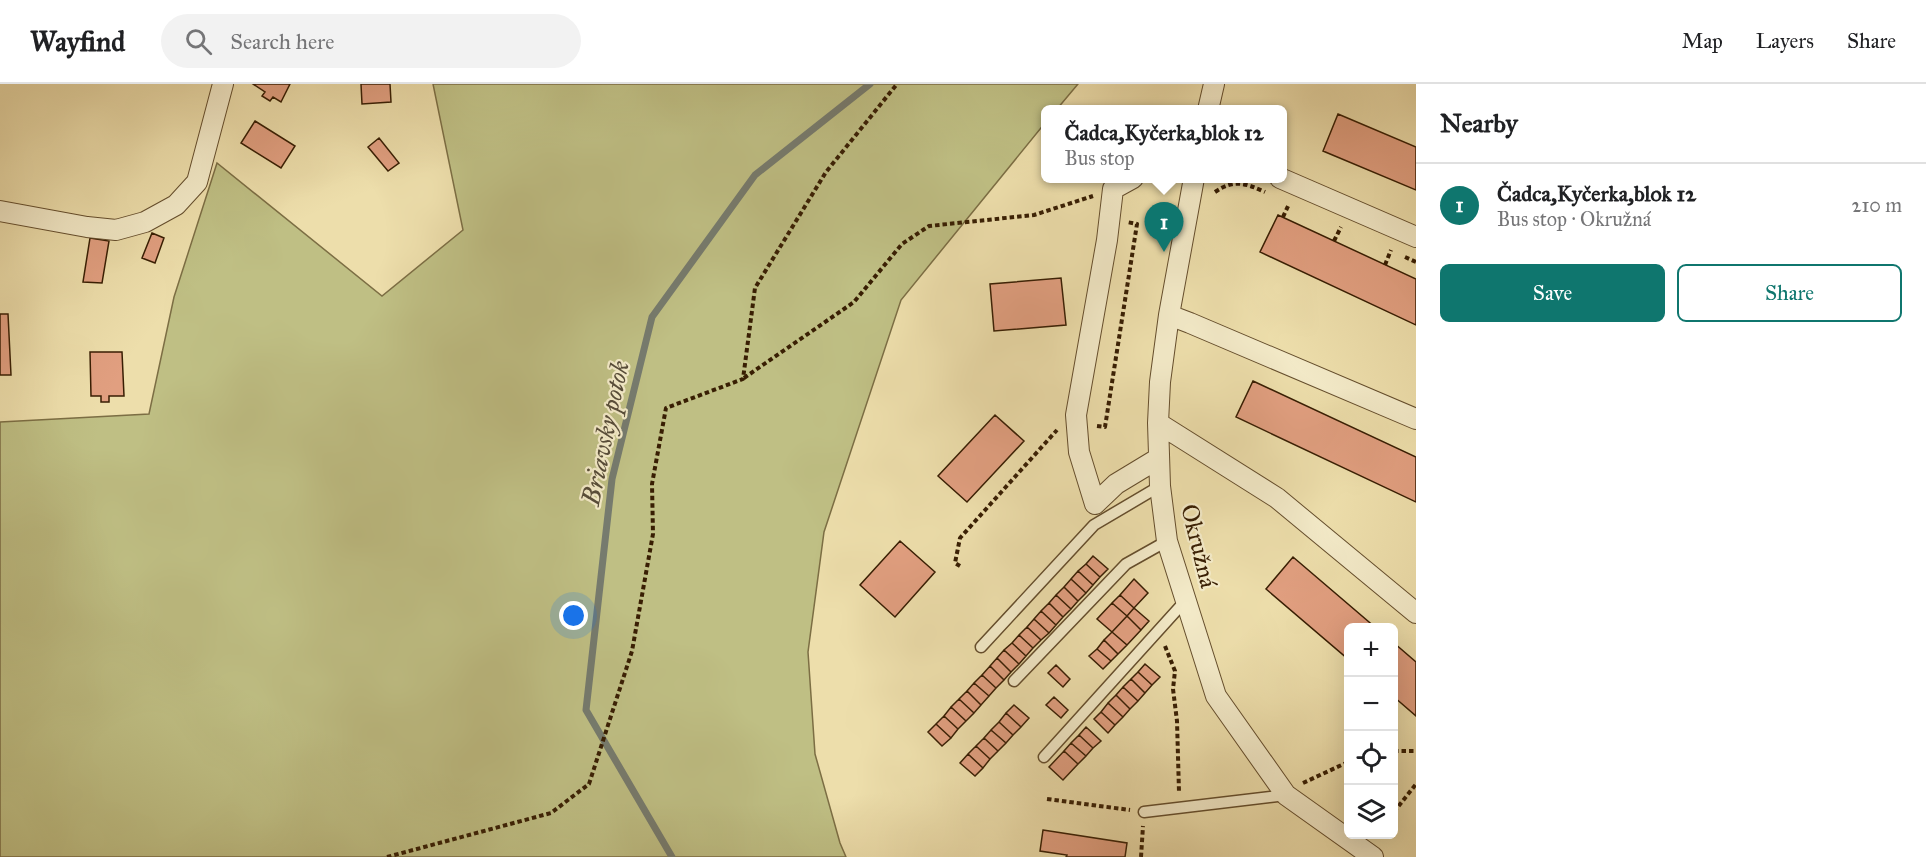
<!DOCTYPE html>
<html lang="en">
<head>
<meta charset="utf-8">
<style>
  :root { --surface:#fff; --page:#f2f2f2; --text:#202124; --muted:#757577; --line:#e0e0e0; --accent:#0f766e }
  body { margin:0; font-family:"IM FELL Great Primer",serif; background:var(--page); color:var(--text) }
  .controls { position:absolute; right:18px; bottom:18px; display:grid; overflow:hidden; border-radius:9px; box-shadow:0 6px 24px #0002 }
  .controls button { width:54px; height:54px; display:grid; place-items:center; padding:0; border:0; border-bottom:2px solid var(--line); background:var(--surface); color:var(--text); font:30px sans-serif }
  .you { position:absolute; left:574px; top:532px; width:21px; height:21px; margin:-15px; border:4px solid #fff; border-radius:50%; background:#1a73e8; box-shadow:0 0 0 9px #1a73e833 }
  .badge { display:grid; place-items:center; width:39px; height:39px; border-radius:50%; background:var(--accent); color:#fff; font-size:20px; font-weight:700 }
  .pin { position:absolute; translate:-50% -50px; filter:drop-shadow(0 2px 3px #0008) }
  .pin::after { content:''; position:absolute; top:32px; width:21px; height:18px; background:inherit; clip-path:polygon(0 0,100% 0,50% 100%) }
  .popup { position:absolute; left:1041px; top:21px; width:246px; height:78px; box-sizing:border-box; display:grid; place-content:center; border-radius:9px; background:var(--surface); filter:drop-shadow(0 2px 4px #0005); font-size:20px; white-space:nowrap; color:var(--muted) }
  .popup b { font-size:22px; color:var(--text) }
  .popup::after { content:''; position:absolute; left:50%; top:100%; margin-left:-12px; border:12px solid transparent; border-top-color:var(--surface) }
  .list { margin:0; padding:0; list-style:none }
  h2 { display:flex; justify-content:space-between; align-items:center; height:78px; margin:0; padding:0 24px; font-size:26px }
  h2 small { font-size:20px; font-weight:400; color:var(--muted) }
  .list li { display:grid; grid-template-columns:39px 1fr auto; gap:18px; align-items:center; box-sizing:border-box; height:84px; padding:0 24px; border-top:2px solid var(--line) }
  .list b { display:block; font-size:22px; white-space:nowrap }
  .list p { margin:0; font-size:20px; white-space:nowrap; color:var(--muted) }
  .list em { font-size:20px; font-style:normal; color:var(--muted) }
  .actions { display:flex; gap:12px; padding:18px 24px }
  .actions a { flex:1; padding:14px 0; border:2px solid var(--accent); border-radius:9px; text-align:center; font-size:21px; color:var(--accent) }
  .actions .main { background:var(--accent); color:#fff }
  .icon { flex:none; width:33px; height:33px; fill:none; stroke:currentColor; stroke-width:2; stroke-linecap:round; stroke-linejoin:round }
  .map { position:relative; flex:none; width:1416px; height:773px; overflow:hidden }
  header { display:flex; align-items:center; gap:36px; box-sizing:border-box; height:84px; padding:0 30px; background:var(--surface); border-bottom:2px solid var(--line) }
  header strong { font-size:28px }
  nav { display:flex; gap:33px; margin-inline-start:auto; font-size:21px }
  .search { width:420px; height:54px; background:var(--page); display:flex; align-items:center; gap:15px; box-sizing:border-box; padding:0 21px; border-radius:33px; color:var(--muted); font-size:22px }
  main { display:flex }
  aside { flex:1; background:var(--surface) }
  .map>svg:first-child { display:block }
  .green { fill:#bfbf84; stroke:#7c6e44; stroke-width:1.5 }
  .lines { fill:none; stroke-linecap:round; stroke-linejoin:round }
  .stream { stroke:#767b6e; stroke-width:7 }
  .building { fill:#e19f80; stroke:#381e03; stroke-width:1.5 }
  .service-casing { stroke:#654e2d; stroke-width:13 }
  .minor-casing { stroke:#654e2d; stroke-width:22 }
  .path { stroke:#381e03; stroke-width:4; stroke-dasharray:4.5 3; stroke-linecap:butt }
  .service { stroke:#f3eac8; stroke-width:10 }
  .minor { stroke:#f3eac8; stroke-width:20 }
  .labels { text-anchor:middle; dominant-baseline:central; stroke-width:4.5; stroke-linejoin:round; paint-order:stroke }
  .street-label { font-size:24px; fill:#381e03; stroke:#f3eac8 }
  .water-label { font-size:26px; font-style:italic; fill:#574c39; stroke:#f3eac8 }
</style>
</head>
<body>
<header>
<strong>Wayfind</strong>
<div class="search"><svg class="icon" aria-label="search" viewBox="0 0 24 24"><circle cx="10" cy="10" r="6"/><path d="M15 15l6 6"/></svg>Search here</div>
<nav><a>Map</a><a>Layers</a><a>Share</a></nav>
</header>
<main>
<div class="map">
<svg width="1416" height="773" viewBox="0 0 1416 773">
  <rect width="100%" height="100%" fill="#eddeab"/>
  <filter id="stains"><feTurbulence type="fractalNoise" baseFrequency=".00333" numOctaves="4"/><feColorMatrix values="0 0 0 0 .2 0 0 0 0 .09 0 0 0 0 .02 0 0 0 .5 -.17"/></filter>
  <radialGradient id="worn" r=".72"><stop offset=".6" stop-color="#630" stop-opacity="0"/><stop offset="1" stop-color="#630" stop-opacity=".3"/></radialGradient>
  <path class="green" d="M433 0H1078L1057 25 1046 26 1045 39 901 216 824 448 808 568 815 670 840 759 846 773H0V338L149 330 174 213 217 79 382 212 463 146Z"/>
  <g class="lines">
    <path class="stream" d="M672 773 586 626 612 395 652 233 755 91 870 0"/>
  </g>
  <path class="building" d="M253 0H290L281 18 273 13 270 17 262 12 265 8Z
    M361 0H390L391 18 362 20Z
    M1338 30 1416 63V106L1323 67Z
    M255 37 295 62 281 84 241 59Z
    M379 54 399 79 388 87 368 63Z
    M1278 131 1416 195V241L1260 168Z
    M152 149 164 154 155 179 142 174Z
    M90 154 109 157 102 199 83 198Z
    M1061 194 1066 241 994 247 990 200Z
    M0 230H8L11 291H0Z
    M90 268H122L124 312H109V318H101V312H91Z
    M1253 297 1416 373V418L1236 333Z
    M995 331 1024 357 967 418 938 392Z
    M900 457 935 488 895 533 860 501Z
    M1093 472 1108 485 1100 493 1086 480Z
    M1293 473 1376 544H1348V575L1266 505Z
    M1086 480 1100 493 1093 501 1078 487Z
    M1078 487 1093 501 1086 509 1071 495Z
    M1071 495 1086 509 1078 517 1064 503Z
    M1134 495 1148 509 1134 524 1120 511Z
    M1064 503 1078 517 1071 525 1056 511Z
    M1056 511 1071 525 1063 533 1049 519Z
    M1120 511 1134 524 1127 532 1112 519Z
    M1049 519 1063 533 1056 541 1041 527Z
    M1112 519 1127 532 1112 548 1097 535Z
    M1134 524 1149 537 1141 546 1127 532Z
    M1041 527 1056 541 1049 549 1034 535Z
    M1127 532 1141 546 1127 561 1112 548Z
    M1034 535 1049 549 1041 556 1027 543Z
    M1027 543 1041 556 1033 564 1019 551Z
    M1112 548 1127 561 1118 570 1104 556Z
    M1019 551 1033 564 1026 572 1012 559Z
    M1104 556 1118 570 1111 577 1097 565Z
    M1012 559 1026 572 1019 580 1004 566Z
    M1394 559 1416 578V632L1394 613Z
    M1097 565 1111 577 1103 585 1089 572Z
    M1004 566 1019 580 1011 588 997 574Z
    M997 574 1011 588 1004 596 990 582Z
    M1145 580 1160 593 1152 601 1138 588Z
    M1056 581 1070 595 1063 603 1048 589Z
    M990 582 1004 596 996 604 982 591Z
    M1138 588 1152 601 1145 609 1131 595Z
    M982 591 996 604 989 612 974 599Z
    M1131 595 1145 609 1138 617 1123 603Z
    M974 599 989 612 981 621 967 607Z
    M1123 603 1138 617 1130 625 1116 611Z
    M967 607 981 621 974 629 959 615Z
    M1116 611 1130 625 1123 633 1108 619Z
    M1054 613 1068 626 1061 634 1046 621Z
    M959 615 974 629 966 637 951 623Z
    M1108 619 1123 633 1115 641 1101 628Z
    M1014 621 1029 634 1021 643 1006 629Z
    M951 623 966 637 958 645 944 632Z
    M1101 628 1115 641 1108 649 1094 635Z
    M1006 629 1021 643 1013 651 999 638Z
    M944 632 958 645 951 654 936 640Z
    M999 638 1013 651 1006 659 991 646Z
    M936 640 951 654 942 662 928 648Z
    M1086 643 1101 657 1093 664 1079 651Z
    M991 646 1006 659 998 667 984 654Z
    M1079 651 1093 664 1086 672 1071 659Z
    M984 654 998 667 990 675 976 662Z
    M1071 659 1086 672 1078 680 1064 667Z
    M976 662 990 675 983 684 968 670Z
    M1064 667 1078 680 1063 696 1049 683Z
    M968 670 983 684 975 692 960 679Z
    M1043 746 1127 759 1125 773H1066L1067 771 1040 767Z"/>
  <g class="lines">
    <g class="service-casing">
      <path id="service" d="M981 563 1094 441 1160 402
        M1014 597 1126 480 1167 457
        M1044 673 1186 516
        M1144 728 1286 711"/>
    </g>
    <g class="minor-casing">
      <path id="minor" d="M1208 26 1214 0
        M1133 94 1113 105 1107 156 1076 331 1079 368 1095 420 1116 400 1159 374
        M1194 94 1169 231 1160 298 1158 339 1160 402 1167 457 1216 612 1286 711 1373 773
        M1280 94 1416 153
        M0 127 87 143 116 146 145 138 176 121 197 98 223 0
        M1169 231 1190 239 1416 335
        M1158 339 1277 414 1416 529"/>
    </g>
    <path class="path" d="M1215 108C1234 95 1245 99 1265 108
      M1283 133 1289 120
      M1334 157 1341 143
      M1405 173 1416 178
      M1385 181 1391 166
      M744 294 854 218 902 160 929 142 1034 131 1093 112
      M1097 342 1105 343 1137 140 1127 138
      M960 482 955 479 960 454 1057 346
      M1165 562 1175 587 1173 605 1177 637 1179 708
      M1394 667H1416
      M1303 699 1348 678
      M1047 715 1130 726
      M1394 728 1416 700
      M387 773 551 729 589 700 632 567 653 450 652 400 666 324 743 295 755 204 826 88 897 0
      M1141 773 1143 742"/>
    <use href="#service" class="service"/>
    <use href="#minor" class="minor"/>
  </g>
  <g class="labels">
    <g class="street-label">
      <text transform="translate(1199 462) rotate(76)">Okružná</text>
    </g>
    <g class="water-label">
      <text transform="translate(605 349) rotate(-78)">Briavsky potok</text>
    </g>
  </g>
  <rect width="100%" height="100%" filter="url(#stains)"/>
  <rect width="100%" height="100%" fill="url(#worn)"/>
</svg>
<div class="controls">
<button>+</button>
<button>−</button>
<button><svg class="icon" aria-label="locate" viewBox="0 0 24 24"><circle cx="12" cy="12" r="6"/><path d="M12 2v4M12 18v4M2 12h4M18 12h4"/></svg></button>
<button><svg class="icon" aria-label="layers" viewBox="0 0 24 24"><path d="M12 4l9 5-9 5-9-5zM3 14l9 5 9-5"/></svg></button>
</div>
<div class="you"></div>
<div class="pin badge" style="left:1164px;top:168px">1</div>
<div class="popup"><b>Čadca,Kyčerka,blok 12</b>Bus stop</div>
</div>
<aside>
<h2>Nearby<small></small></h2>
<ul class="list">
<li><span class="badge">1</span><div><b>Čadca,Kyčerka,blok 12</b><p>Bus stop · Okružná</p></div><em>210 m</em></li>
</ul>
<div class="actions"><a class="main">Save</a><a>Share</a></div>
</aside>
</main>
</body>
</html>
